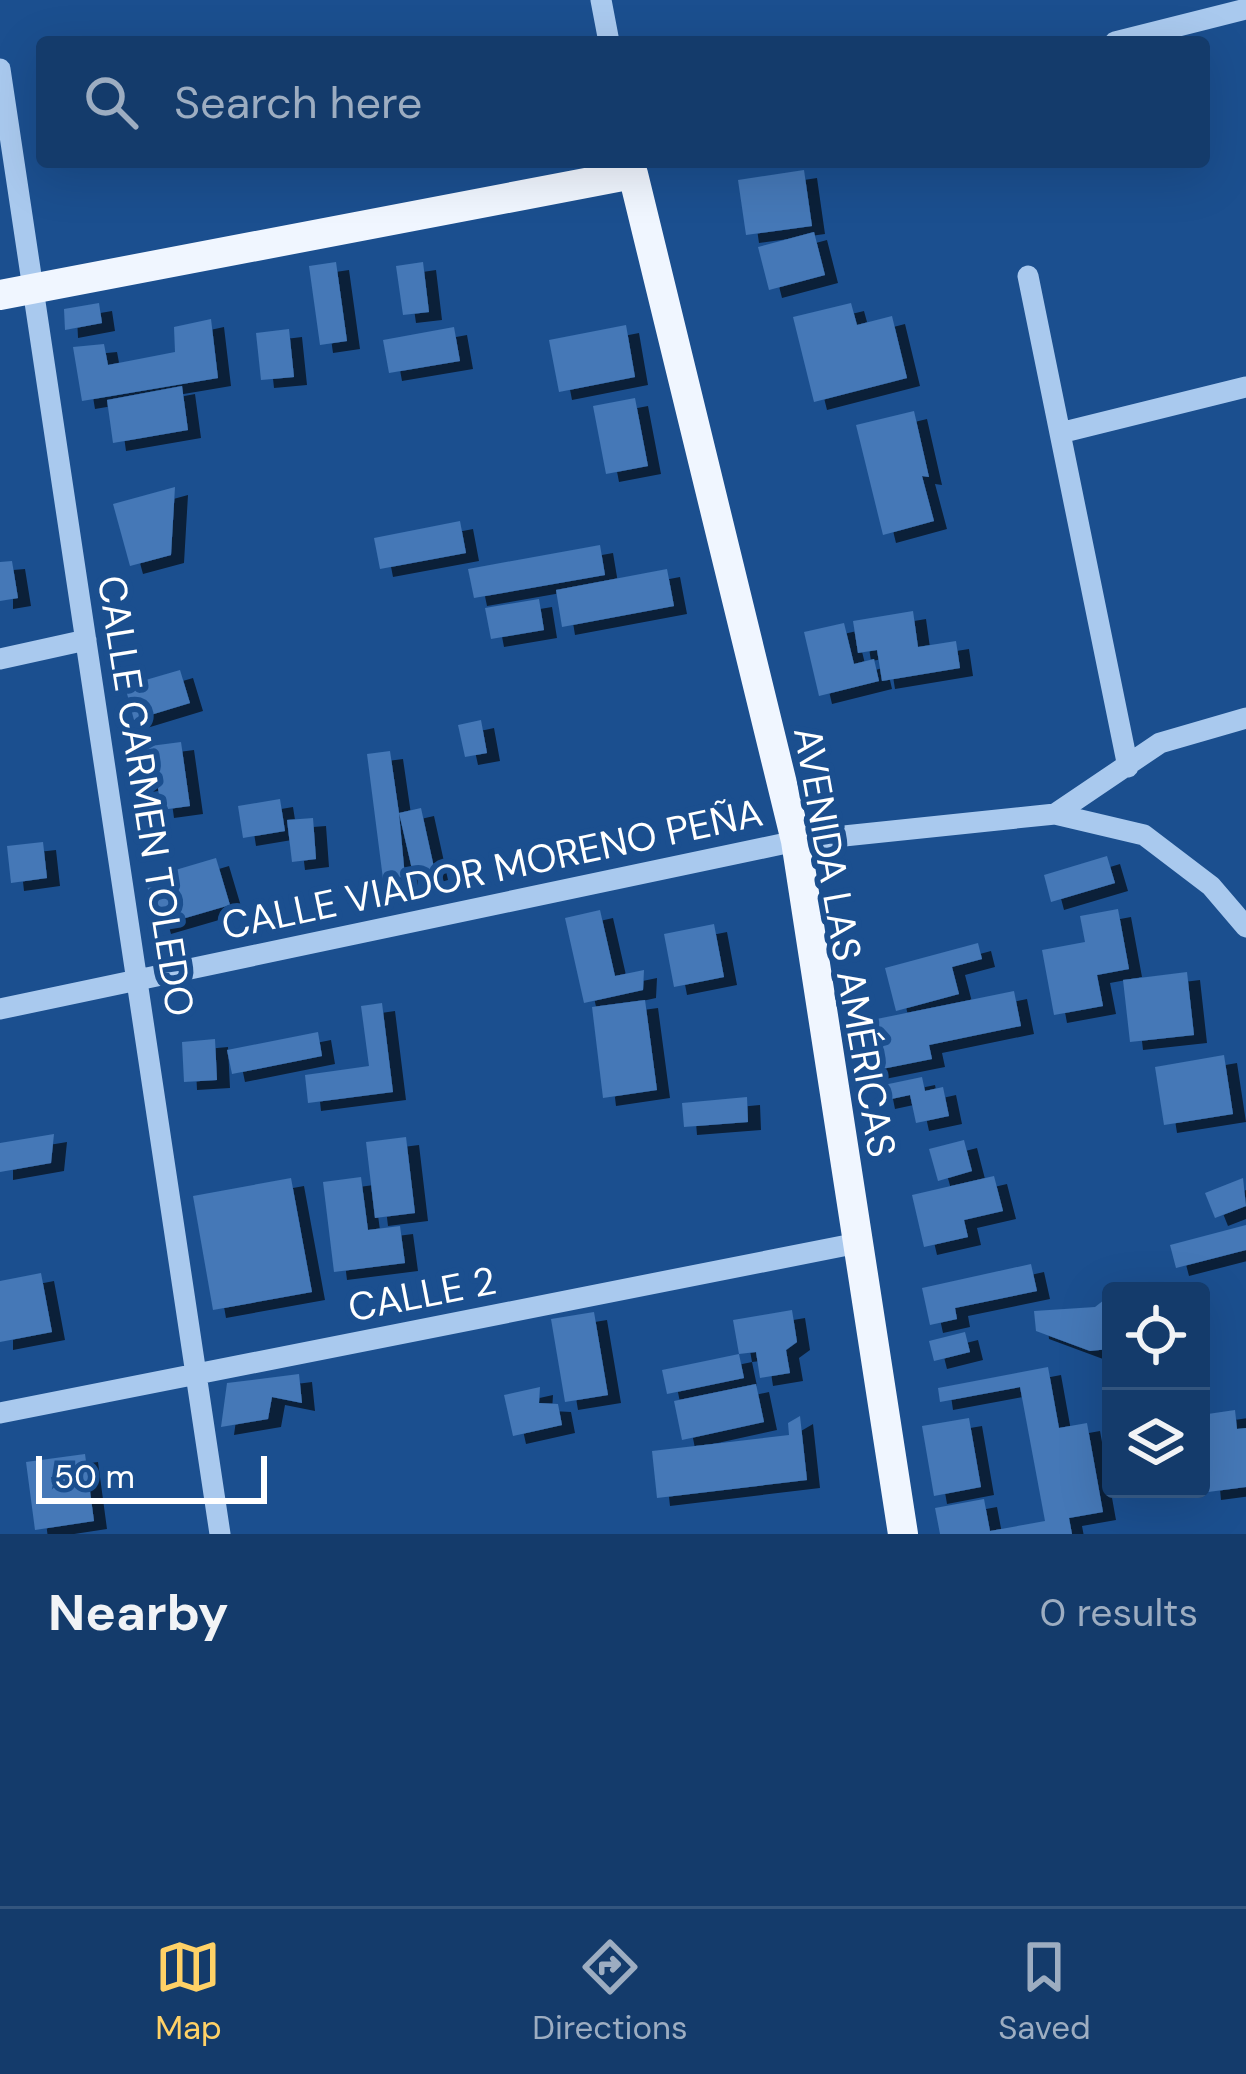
<!DOCTYPE html>
<html lang="en">
<head>
<meta charset="utf-8">
<style>
  :root { --surface:#143b6b; --page:#214673; --text:#f1f3f6; --muted:#9dadc1; --line:#33557e; --accent:#ffd166 }
  body { margin:0; font-family:"DM Sans",sans-serif; background:var(--page); color:var(--text) }
  .controls { position:absolute; right:36px; bottom:36px; display:grid; overflow:hidden; border-radius:12px; box-shadow:0 12px 48px #0002 }
  .controls button { width:108px; height:108px; display:grid; place-items:center; padding:0; border:0; border-bottom:3px solid var(--line); background:var(--surface); color:var(--text); font:60px sans-serif }
  .scale { position:absolute; left:36px; bottom:30px; width:231px; box-sizing:border-box; padding-left:12px; border:6px solid #fff; border-top:0; font-size:33px; line-height:42px; white-space:nowrap; color:#fff; -webkit-text-stroke:9px #1b4f8f; paint-order:stroke }
  .list { margin:0; padding:0; list-style:none }
  h2 { display:flex; justify-content:space-between; align-items:center; height:156px; margin:0; padding:0 48px; font-size:51px }
  h2 small { font-size:39px; font-weight:400; color:var(--muted) }
  .icon { flex:none; width:66px; height:66px; fill:none; stroke:currentColor; stroke-width:2; stroke-linecap:round; stroke-linejoin:round }
  .map { position:relative; flex:none; width:1246px; height:1534px; overflow:hidden }
  .search { position:absolute; background:var(--surface); box-shadow:0 12px 48px #0002; left:36px; right:36px; top:36px; height:132px; display:flex; align-items:center; gap:30px; box-sizing:border-box; padding:0 42px; border-radius:12px; color:var(--muted); font-size:45px }
  .sheet { height:372px; background:var(--surface) }
  nav { display:flex; justify-content:space-around; align-items:center; box-sizing:border-box; height:168px; border-top:3px solid var(--line); background:var(--surface); font-size:33px; color:var(--muted) }
  nav a { display:grid; justify-items:center; gap:6px }
  nav .on { color:var(--accent) }
  .map>svg:first-child { display:block }
  .building { fill:#4478b7; filter:url(#shadow) }
  .lines { fill:none; stroke-linecap:round; stroke-linejoin:round }
  .minor { stroke:#a9c9ee; stroke-width:21 }
  .major { stroke:#f0f6ff; stroke-width:30 }
  .labels { text-anchor:middle; dominant-baseline:central; stroke-width:12; stroke-linejoin:round; paint-order:stroke }
  .street-label { font-size:39px; fill:#fff; stroke:#1b4f8f }
</style>
</head>
<body>
<div class="map">
<svg width="1246" height="1534" viewBox="0 0 1246 1534">
  <defs>
    <filter id="shadow"><feDropShadow dx="13" dy="8" stdDeviation="0" flood-color="#0009"/></filter>
  </defs>
  <rect width="100%" height="100%" fill="#1b4f8f"/>
  <path class="building" d="M804 170 812 226 746 235 738 180Z
    M814 232 825 275 769 290 758 247Z
    M336 262 347 341 320 345 309 266Z
    M423 262 429 312 403 315 396 266Z
    M99 303 102 323 65 330 64 309Z
    M851 303 857 325 892 316 907 378 814 402 793 317Z
    M211 319 218 378 82 401 73 347 104 344 108 365 175 352 174 327Z
    M626 325 635 377 559 392 549 340Z
    M454 327 460 361 389 373 383 340Z
    M289 329 294 377 261 380 256 333Z
    M182 386 188 430 113 443 107 400Z
    M635 398 648 466 606 474 593 406Z
    M914 411 929 477 922 476 934 521 883 535 856 425Z
    M175 487 171 555 130 566 113 504Z
    M460 521 466 553 380 569 374 538Z
    M600 545 605 575 474 598 468 569Z
    M12 561 18 598 0 601V562Z
    M667 569 674 606 562 627 556 590Z
    M539 599 544 630 491 639 485 608Z
    M913 611 918 647 956 641 960 668 882 681 877 650 858 653 853 621Z
    M844 623 854 664 874 659 879 681 819 696 804 632Z
    M180 670 190 703 134 720 125 686Z
    M481 720 487 753 465 757 458 725Z
    M181 742 190 806 161 810 157 781 139 784 135 748Z
    M390 751 399 813 421 808 435 872 414 878 399 813 405 877 383 879 367 754Z
    M280 799 285 831 243 838 238 806Z
    M313 818 316 859 292 862 287 820Z
    M43 842 47 878 11 883 7 846Z
    M1107 856 1115 883 1051 902 1044 875Z
    M216 858 230 905 158 926 145 879Z
    M1118 909 1129 969 1097 975 1103 1006 1054 1015 1042 950 1085 942 1080 916Z
    M600 910 615 976 644 970 643 990 584 1003 565 918Z
    M714 924 724 977 674 987 664 934Z
    M978 943 982 959 952 967 959 994 896 1011 885 968Z
    M1187 972 1194 1035 1130 1042 1123 980Z
    M1014 991 1021 1026 929 1045 932 1059 872 1071 862 1022Z
    M645 1000 657 1090 603 1098 592 1007Z
    M382 1003 393 1092 308 1103 305 1075 369 1066 361 1006Z
    M318 1032 322 1056 232 1074 227 1050Z
    M215 1039 217 1080 184 1082 182 1042Z
    M1224 1055 1233 1114 1164 1125 1155 1067Z
    M922 1077 925 1091 943 1087 949 1116 916 1123 910 1095 882 1101 879 1086Z
    M747 1097 748 1122 684 1127 682 1103Z
    M54 1134 51 1163 0 1172V1143Z
    M406 1137 415 1213 375 1218 366 1142Z
    M964 1140 972 1171 938 1181 929 1149Z
    M994 1176 1003 1211 964 1220 968 1237 924 1247 912 1195Z
    M361 1177 368 1230 400 1226 405 1263 334 1272 323 1182Z
    M291 1178 312 1292 213 1310 193 1196Z
    M1243 1178 1246 1206 1215 1218 1205 1193Z
    M1246 1225V1250L1176 1268 1170 1245Z
    M1031 1264 1037 1291 955 1308 957 1319 930 1325 922 1288Z
    M41 1273 52 1332 0 1342V1281Z
    M1104 1300 1109 1349 1090 1351 1036 1331 1034 1311 1095 1307Z
    M792 1310 797 1342 786 1350 790 1373 760 1378 756 1352 739 1354 733 1320Z
    M594 1312 608 1395 565 1402 551 1319Z
    M965 1332 970 1352 934 1361 929 1341Z
    M739 1354 744 1378 667 1394 662 1370Z
    M1048 1367 1059 1428 1087 1423 1103 1512 1069 1518 1072 1534H940L935 1508 984 1499 990 1531 1045 1521 1020 1387 940 1402 938 1388Z
    M299 1374 302 1403 272 1397 268 1419 221 1427 227 1383Z
    M756 1384 764 1422 682 1440 674 1401Z
    M540 1387 539 1403 558 1404 562 1425 513 1436 504 1395Z
    M1235 1410 1237 1429 1246 1428V1487L1208 1492 1201 1415Z
    M800 1416 807 1480 657 1498 652 1451 789 1435 788 1423Z
    M969 1418 981 1487 934 1496 922 1426Z
    M85 1454 94 1521 35 1530 26 1462Z"/>
  <g class="lines">
    <path class="minor" d="M601 0 609 42
      M1115 42 1246 9
      M0 69 220 1534
      M1028 276 1128 767
      M1060 433 1246 387
      M0 659 86 640
      M1055 814 1160 743 1246 718
      M0 1009 796 841 1055 814 1144 835 1211 886 1246 927
      M0 1413 858 1243"/>
    <path class="major" d="M0 295 633 174 796 841 903 1534"/>
  </g>
  <g class="labels">
    <g class="street-label">
      <text transform="translate(146 796) rotate(81)">CALLE CARMEN TOLEDO</text>
      <text transform="translate(492 869) rotate(-12)">CALLE VIADOR MORENO PEÑA</text>
      <text transform="translate(845 942) rotate(80)">AVENIDA LAS AMÉRICAS</text>
      <text transform="translate(422 1294) rotate(-11)">CALLE 2</text>
    </g>
  </g>
</svg>
<div class="controls">
<button><svg class="icon" aria-label="locate" viewBox="0 0 24 24"><circle cx="12" cy="12" r="6"/><path d="M12 2v4M12 18v4M2 12h4M18 12h4"/></svg></button>
<button><svg class="icon" aria-label="layers" viewBox="0 0 24 24"><path d="M12 4l9 5-9 5-9-5zM3 14l9 5 9-5"/></svg></button>
</div>
<div class="scale">50 m</div>
<div class="search"><svg class="icon" aria-label="search" viewBox="0 0 24 24"><circle cx="10" cy="10" r="6"/><path d="M15 15l6 6"/></svg>Search here</div>
</div>
<section class="sheet">
<h2>Nearby<small>0 results</small></h2>
<ul class="list">
</ul>
</section>
<nav>
<a class="on"><svg class="icon" aria-label="map" viewBox="0 0 24 24"><path d="M3 6l6-2 6 2 6-2v14l-6 2-6-2-6 2zM9 4v14M15 6v14"/></svg>Map</a>
<a><svg class="icon" aria-label="directions" viewBox="0 0 24 24"><path d="M12 3l9 9-9 9-9-9zM9 14v-3h6M13 9l2 2-2 2"/></svg>Directions</a>
<a><svg class="icon" aria-label="saved" viewBox="0 0 24 24"><path d="M7 4h10v16l-5-4-5 4z"/></svg>Saved</a>
</nav>
</body>
</html>
